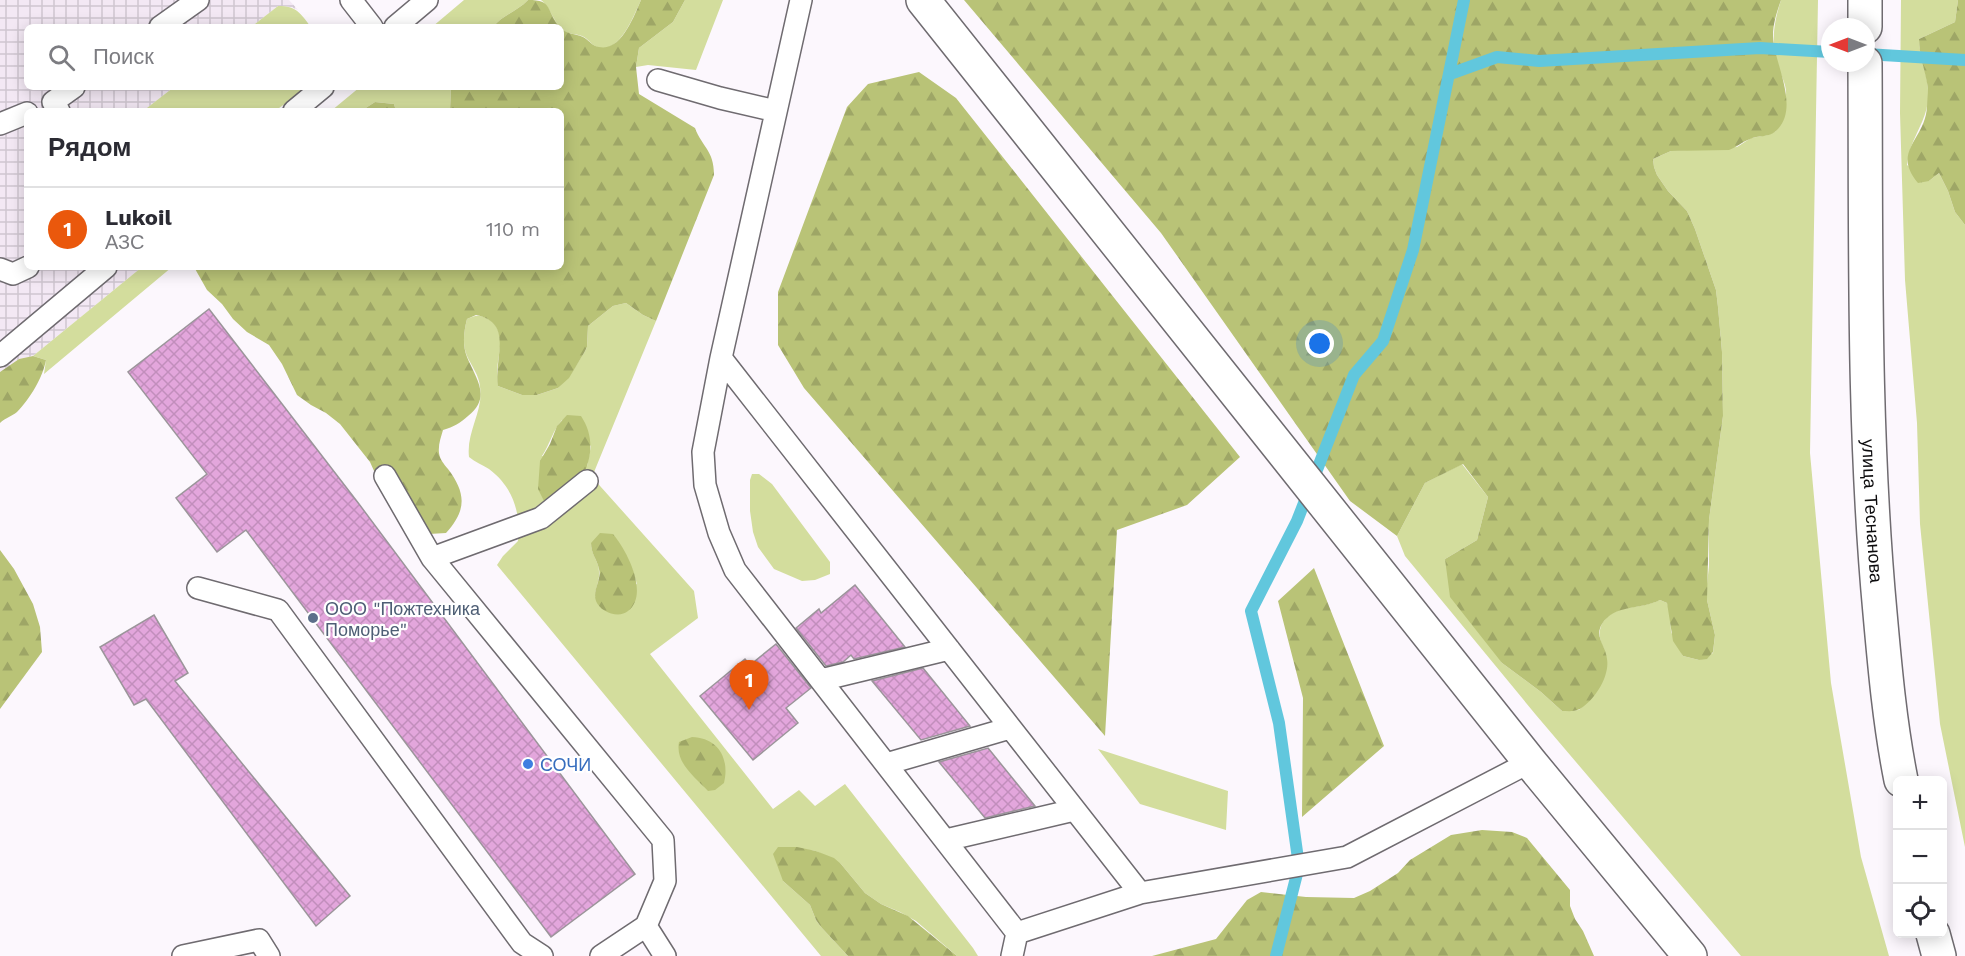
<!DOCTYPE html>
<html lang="ru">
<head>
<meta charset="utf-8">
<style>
  :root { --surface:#fff; --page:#f7f7f7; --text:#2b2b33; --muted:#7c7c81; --line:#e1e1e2; --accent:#ea580c }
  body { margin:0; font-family:"Work Sans",sans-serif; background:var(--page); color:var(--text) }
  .controls { position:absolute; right:18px; bottom:18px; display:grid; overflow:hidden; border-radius:9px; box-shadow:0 3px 15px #0003 }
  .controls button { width:54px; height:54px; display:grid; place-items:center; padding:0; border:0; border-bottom:2px solid var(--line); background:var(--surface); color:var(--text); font:30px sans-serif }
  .compass { position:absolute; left:1821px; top:18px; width:54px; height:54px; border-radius:50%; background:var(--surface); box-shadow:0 3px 15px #0003; rotate:270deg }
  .you { position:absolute; left:1320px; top:344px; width:21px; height:21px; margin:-15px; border:4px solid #fff; border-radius:50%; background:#1a73e8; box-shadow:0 0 0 9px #1a73e833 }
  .badge { display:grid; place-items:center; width:39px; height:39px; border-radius:50%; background:var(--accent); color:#fff; font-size:20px; font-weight:700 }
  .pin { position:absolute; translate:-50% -50px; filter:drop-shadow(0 2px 3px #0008) }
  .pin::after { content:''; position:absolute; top:32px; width:21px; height:18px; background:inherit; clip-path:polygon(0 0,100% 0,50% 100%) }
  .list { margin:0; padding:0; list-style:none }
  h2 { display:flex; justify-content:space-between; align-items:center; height:78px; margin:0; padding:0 24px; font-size:26px }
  h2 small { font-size:20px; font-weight:400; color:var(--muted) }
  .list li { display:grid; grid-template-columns:39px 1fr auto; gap:18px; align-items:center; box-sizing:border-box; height:84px; padding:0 24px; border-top:2px solid var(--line) }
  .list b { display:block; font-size:22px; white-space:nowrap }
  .list p { margin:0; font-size:20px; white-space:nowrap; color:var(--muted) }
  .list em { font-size:20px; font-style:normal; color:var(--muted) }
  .icon { flex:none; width:33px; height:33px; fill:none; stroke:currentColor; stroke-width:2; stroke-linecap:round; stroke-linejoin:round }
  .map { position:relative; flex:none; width:1965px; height:956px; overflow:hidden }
  .search { position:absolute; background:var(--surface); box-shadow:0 3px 15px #0003; left:24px; top:24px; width:540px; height:66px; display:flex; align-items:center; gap:15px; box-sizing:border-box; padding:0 21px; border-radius:9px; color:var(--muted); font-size:22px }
  .panel { position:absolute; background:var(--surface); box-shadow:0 3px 15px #0003; left:24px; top:108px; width:540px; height:162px; border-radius:9px }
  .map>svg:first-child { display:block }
  .industrial { fill:url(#industrial-grid) }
  .grass { fill:#d3dd9d; fill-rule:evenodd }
  .forest { fill:url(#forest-firs) }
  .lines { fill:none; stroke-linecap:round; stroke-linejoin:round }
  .stream { stroke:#61c7dd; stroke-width:12 }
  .building { fill:url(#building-cross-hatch); stroke:#9b959a; stroke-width:1.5 }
  .service-casing { stroke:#6f6b70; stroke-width:24 }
  .minor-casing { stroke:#6f6b70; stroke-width:36 }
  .primary-casing { stroke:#6f6b70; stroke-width:36 }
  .service { stroke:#fff; stroke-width:21 }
  .minor { stroke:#fff; stroke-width:33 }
  .primary { stroke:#fff; stroke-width:33 }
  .service-dot { fill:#5c6f8a; stroke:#fff; stroke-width:2 }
  .shop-dot { fill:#3f7fe0; stroke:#fff; stroke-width:2 }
  .labels { text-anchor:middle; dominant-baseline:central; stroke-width:4.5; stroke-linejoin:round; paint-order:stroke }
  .street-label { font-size:18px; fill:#0c0b0d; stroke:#fff }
  .service-label { font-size:18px; fill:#4e5e75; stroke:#fff; text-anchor:start }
  .shop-label { font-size:18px; fill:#366cbe; stroke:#fff; text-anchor:start }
</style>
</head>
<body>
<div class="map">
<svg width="1965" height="956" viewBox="0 0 1965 956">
  <defs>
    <pattern id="industrial-grid" width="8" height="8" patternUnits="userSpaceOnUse" patternTransform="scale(1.5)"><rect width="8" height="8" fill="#f3e8f4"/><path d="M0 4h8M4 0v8" fill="none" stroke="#cfc6d0"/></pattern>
    <pattern id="forest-firs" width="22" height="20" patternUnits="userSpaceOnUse" patternTransform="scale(1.5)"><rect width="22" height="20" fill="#b9c377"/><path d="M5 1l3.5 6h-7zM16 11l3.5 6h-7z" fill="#9ea666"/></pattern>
    <pattern id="building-cross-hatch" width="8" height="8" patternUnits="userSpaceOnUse" patternTransform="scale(1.5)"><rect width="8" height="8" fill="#e3a6dc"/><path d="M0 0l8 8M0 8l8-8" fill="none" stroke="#c28ebc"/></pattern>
  </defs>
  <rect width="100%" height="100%" fill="#fcf7fd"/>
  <path class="industrial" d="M0 0H289L298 10 291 7 278 6 251 27H27V87H174L143 111H27V267H142L33 356 19 359 0 372Z"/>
  <path class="grass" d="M464 0H528C518 11 502 15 493 27H432Z
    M541 0H641C634 15 621 51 600 48 594 47 590 41 584 37 577 33 568 35 562 30 554 22 549 5 541 0Z
    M685 0H723L696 70 648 65 636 67 639 48 673 22Z
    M1781 0H1818L1810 453 1831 683 1861 857 1889 956H1741L1536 715 1405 556 1397 536 1425 483 1462 464 1488 497 1477 540 1445 559 1502 663 1541 692 1562 711 1579 710 1592 697 1604 649C1594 631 1602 614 1623 609 1635 606 1647 606 1660 600L1667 603 1670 612 1671 632 1683 656 1699 660 1713 653 1715 635 1707 600V584L1709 566V520L1723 416 1722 352 1718 307 1716 290 1695 229 1687 211 1668 191 1657 175 1654 167 1653 159 1671 151 1737 147 1751 138 1768 135 1776 131C1779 120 1785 107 1786 95 1787 84 1780 74 1777 64 1771 39 1774 23 1781 0Z
    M1901 0H1958L1955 22 1919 39C1919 56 1927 72 1928 89 1930 113 1919 126 1911 147 1909 152 1908 159 1907 165L1929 181 1939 173 1948 191 1955 212 1965 225V847L1940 724 1920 524 1917 423 1905 280 1900 113Z
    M278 6C297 6 300 13 311 27H251Z
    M174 87H308L275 111H143Z
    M360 87H451L450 111H396L394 104 375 102 361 111H331Z
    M142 267H172L44 374 46 360 33 356Z
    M626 303 643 315 656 321 592 477 694 591 698 618 650 654 773 809 799 790 815 806 845 784 973 948 978 956H957L916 921 900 912 881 904 865 893 841 864 816 851 787 847 783 881 810 905 816 920 821 927 848 956H821L497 565 503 556 518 541C521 513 513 487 489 469 483 465 475 462 469 457 466 432 484 410 480 387 479 375 472 367 467 356 462 344 464 331 467 319 474 316 478 314 486 318 508 328 498 353 497 371 497 376 498 381 498 386L522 395H537L558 388 572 372 584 353 587 347 588 326 613 306ZM562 420 591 446 587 466 542 456C550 444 553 430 562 420ZM617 540 632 569 637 584 595 597C595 588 600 580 599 572 599 561 591 555 591 543Z
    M752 474H759L772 484 830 562V574L815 580 802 581 774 569 758 547 753 532 750 511V480Z
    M1098 749 1228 791 1226 830 1140 804Z"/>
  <path class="forest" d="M528 0C554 0 545 10 560 27H493C502 15 518 11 528 0Z
    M641 0H685L673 22 639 48 636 67 639 94 695 128C702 147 714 150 714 175L656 321 643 315 626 303 613 306 588 326 587 347 584 353 569 378 558 388 537 395H522L498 386C493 359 515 323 476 315L467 319C464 331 462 344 467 357 476 379 492 397 468 416 460 423 454 427 443 430 441 437 438 445 439 453 440 460 444 464 448 469 466 493 467 510 446 533L429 534 379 482 370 462 340 424 326 413 311 405 297 395 282 364 269 345 247 332 233 319 222 304 207 290 194 267H561V111H450L451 87H561V28C567 35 575 33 583 37 589 40 592 46 599 47 621 52 634 16 641 0Z
    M964 0H1781C1777 12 1773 23 1773 36 1774 64 1801 108 1776 131 1768 138 1758 135 1750 139 1742 142 1737 147 1729 150L1671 151 1653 159 1654 167 1657 175 1668 191 1687 211 1695 229 1716 290 1718 307 1722 352 1723 416 1709 520 1707 600 1715 635 1713 652 1707 659 1699 660 1683 656 1673 641 1667 603 1660 600C1641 610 1614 604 1602 624 1594 637 1606 646 1607 659 1610 676 1595 700 1580 709 1574 712 1568 711 1562 711L1541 692 1502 663 1450 597 1445 559 1477 540 1488 497 1463 464 1425 483 1397 536 1350 501 1161 233Z
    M1958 0H1965V225L1955 212 1948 191 1939 173 1929 181 1918 183C1891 151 1925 140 1927 107 1927 101 1928 94 1928 89 1926 72 1919 56 1919 39L1955 22Z
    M919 72 956 98 1240 457 1187 505 1117 530 1105 736 804 388 778 345V292L847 107 868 84Z
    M375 102 394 104 396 111H361Z
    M33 356 46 360C43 377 30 399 17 412 12 416 5 418 0 423V372L19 359Z
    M567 415 581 416C593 434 593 454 584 473L547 507 538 489 540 461 550 444 557 426Z
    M600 533 613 534C626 549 650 594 628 611 619 619 600 612 596 601 592 590 602 580 599 569 597 559 591 554 591 543Z
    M0 550 14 569 33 604 40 627 42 652 0 709Z
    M1314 568 1384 746 1302 817 1303 698 1278 601Z
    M692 737C718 738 730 758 724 783L715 790 708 791C695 777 675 763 679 742Z
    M1482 830 1512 832 1527 838 1570 890V906L1575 919 1583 931 1594 956H1152L1216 939 1247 900 1261 892 1306 897 1354 898 1370 891 1398 873 1410 860 1451 835Z
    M778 847H797L816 851 834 858 841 864 865 893 881 904 908 916 957 956H848L821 927 816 920 810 905 783 881 773 854Z"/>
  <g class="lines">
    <path class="stream" d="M1866 54 1965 60
      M1450 74 1497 57 1539 61 1760 48 1830 52
      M1276 956 1299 866 1279 723 1251 611 1297 521 1354 375 1383 341 1413 250 1464 0"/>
  </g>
  <path class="building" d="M209 309 359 504 635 874 551 937 246 530 217 552 176 498 207 474 128 372Z
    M855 585 905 647 854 659 851 655 843 662 826 666 796 628 819 609 821 613Z
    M154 615 188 673 175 681 350 896 316 926 146 699 134 705 100 647Z
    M776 644 811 688 786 708 798 723 753 760 700 696 745 659 750 665Z
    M923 668 970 726 921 740 872 681Z
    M988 748 1035 806 985 818 939 762Z"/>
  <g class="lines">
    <g class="service-casing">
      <path id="service" d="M351 0 372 27
        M801 0 721 358 703 452 705 485 719 533 735 570 1017 933 1012 956
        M160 27 198 0
        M395 27 427 0
        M658 80 720 98 776 111
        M59 111 53 102 74 87
        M294 111 323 87
        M0 124 27 113
        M0 269 13 274 28 267
        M0 356 106 267
        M721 358 1140 893
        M385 476 432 558 663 840 665 881 646 926 601 956
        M432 558 541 518 587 481
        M198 588 278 610 522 943 542 956
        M821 680 949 649
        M886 764 1010 728
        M946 840 1074 810
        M646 926 665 956
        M1017 933 1140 893 1347 857 1530 762
        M183 956 259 940 269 956"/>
    </g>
    <g class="minor-casing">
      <path id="minor" d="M923 0 1530 762 1690 956"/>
    </g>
    <g class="primary-casing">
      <g id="primary">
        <path d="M1865 0V27"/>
        <path id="s1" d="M1865 63C1866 247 1863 430 1880 613 1885 669 1890 725 1901 780"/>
        <path d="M1933 934 1939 956"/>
      </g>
    </g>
    <use href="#service" class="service"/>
    <use href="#minor" class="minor"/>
    <use href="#primary" class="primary"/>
  </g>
  <circle class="service-dot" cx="313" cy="618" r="6"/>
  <circle class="shop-dot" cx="528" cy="764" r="6"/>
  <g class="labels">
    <g class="street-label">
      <text stroke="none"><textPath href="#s1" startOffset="448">улица Теснанова</textPath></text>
    </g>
    <g class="service-label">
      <text x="325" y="608">ООО "Пожтехника<tspan x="325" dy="21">Поморье"</tspan></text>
    </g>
    <g class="shop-label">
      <text x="540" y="764">СОЧИ</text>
    </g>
  </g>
</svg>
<div class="controls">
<button>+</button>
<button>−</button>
<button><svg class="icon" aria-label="locate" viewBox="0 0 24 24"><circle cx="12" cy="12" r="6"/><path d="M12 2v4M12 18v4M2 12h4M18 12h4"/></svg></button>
</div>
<svg class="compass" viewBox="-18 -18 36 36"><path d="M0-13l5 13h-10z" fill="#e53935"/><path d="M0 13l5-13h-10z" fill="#7c7c81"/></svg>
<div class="you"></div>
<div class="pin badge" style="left:749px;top:710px">1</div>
<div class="search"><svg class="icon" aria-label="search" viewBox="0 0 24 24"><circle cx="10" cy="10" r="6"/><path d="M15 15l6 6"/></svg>Поиск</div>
<section class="panel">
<h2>Рядом<small></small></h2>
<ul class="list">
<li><span class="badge">1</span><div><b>Lukoil</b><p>АЗС</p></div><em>110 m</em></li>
</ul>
</section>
</div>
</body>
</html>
